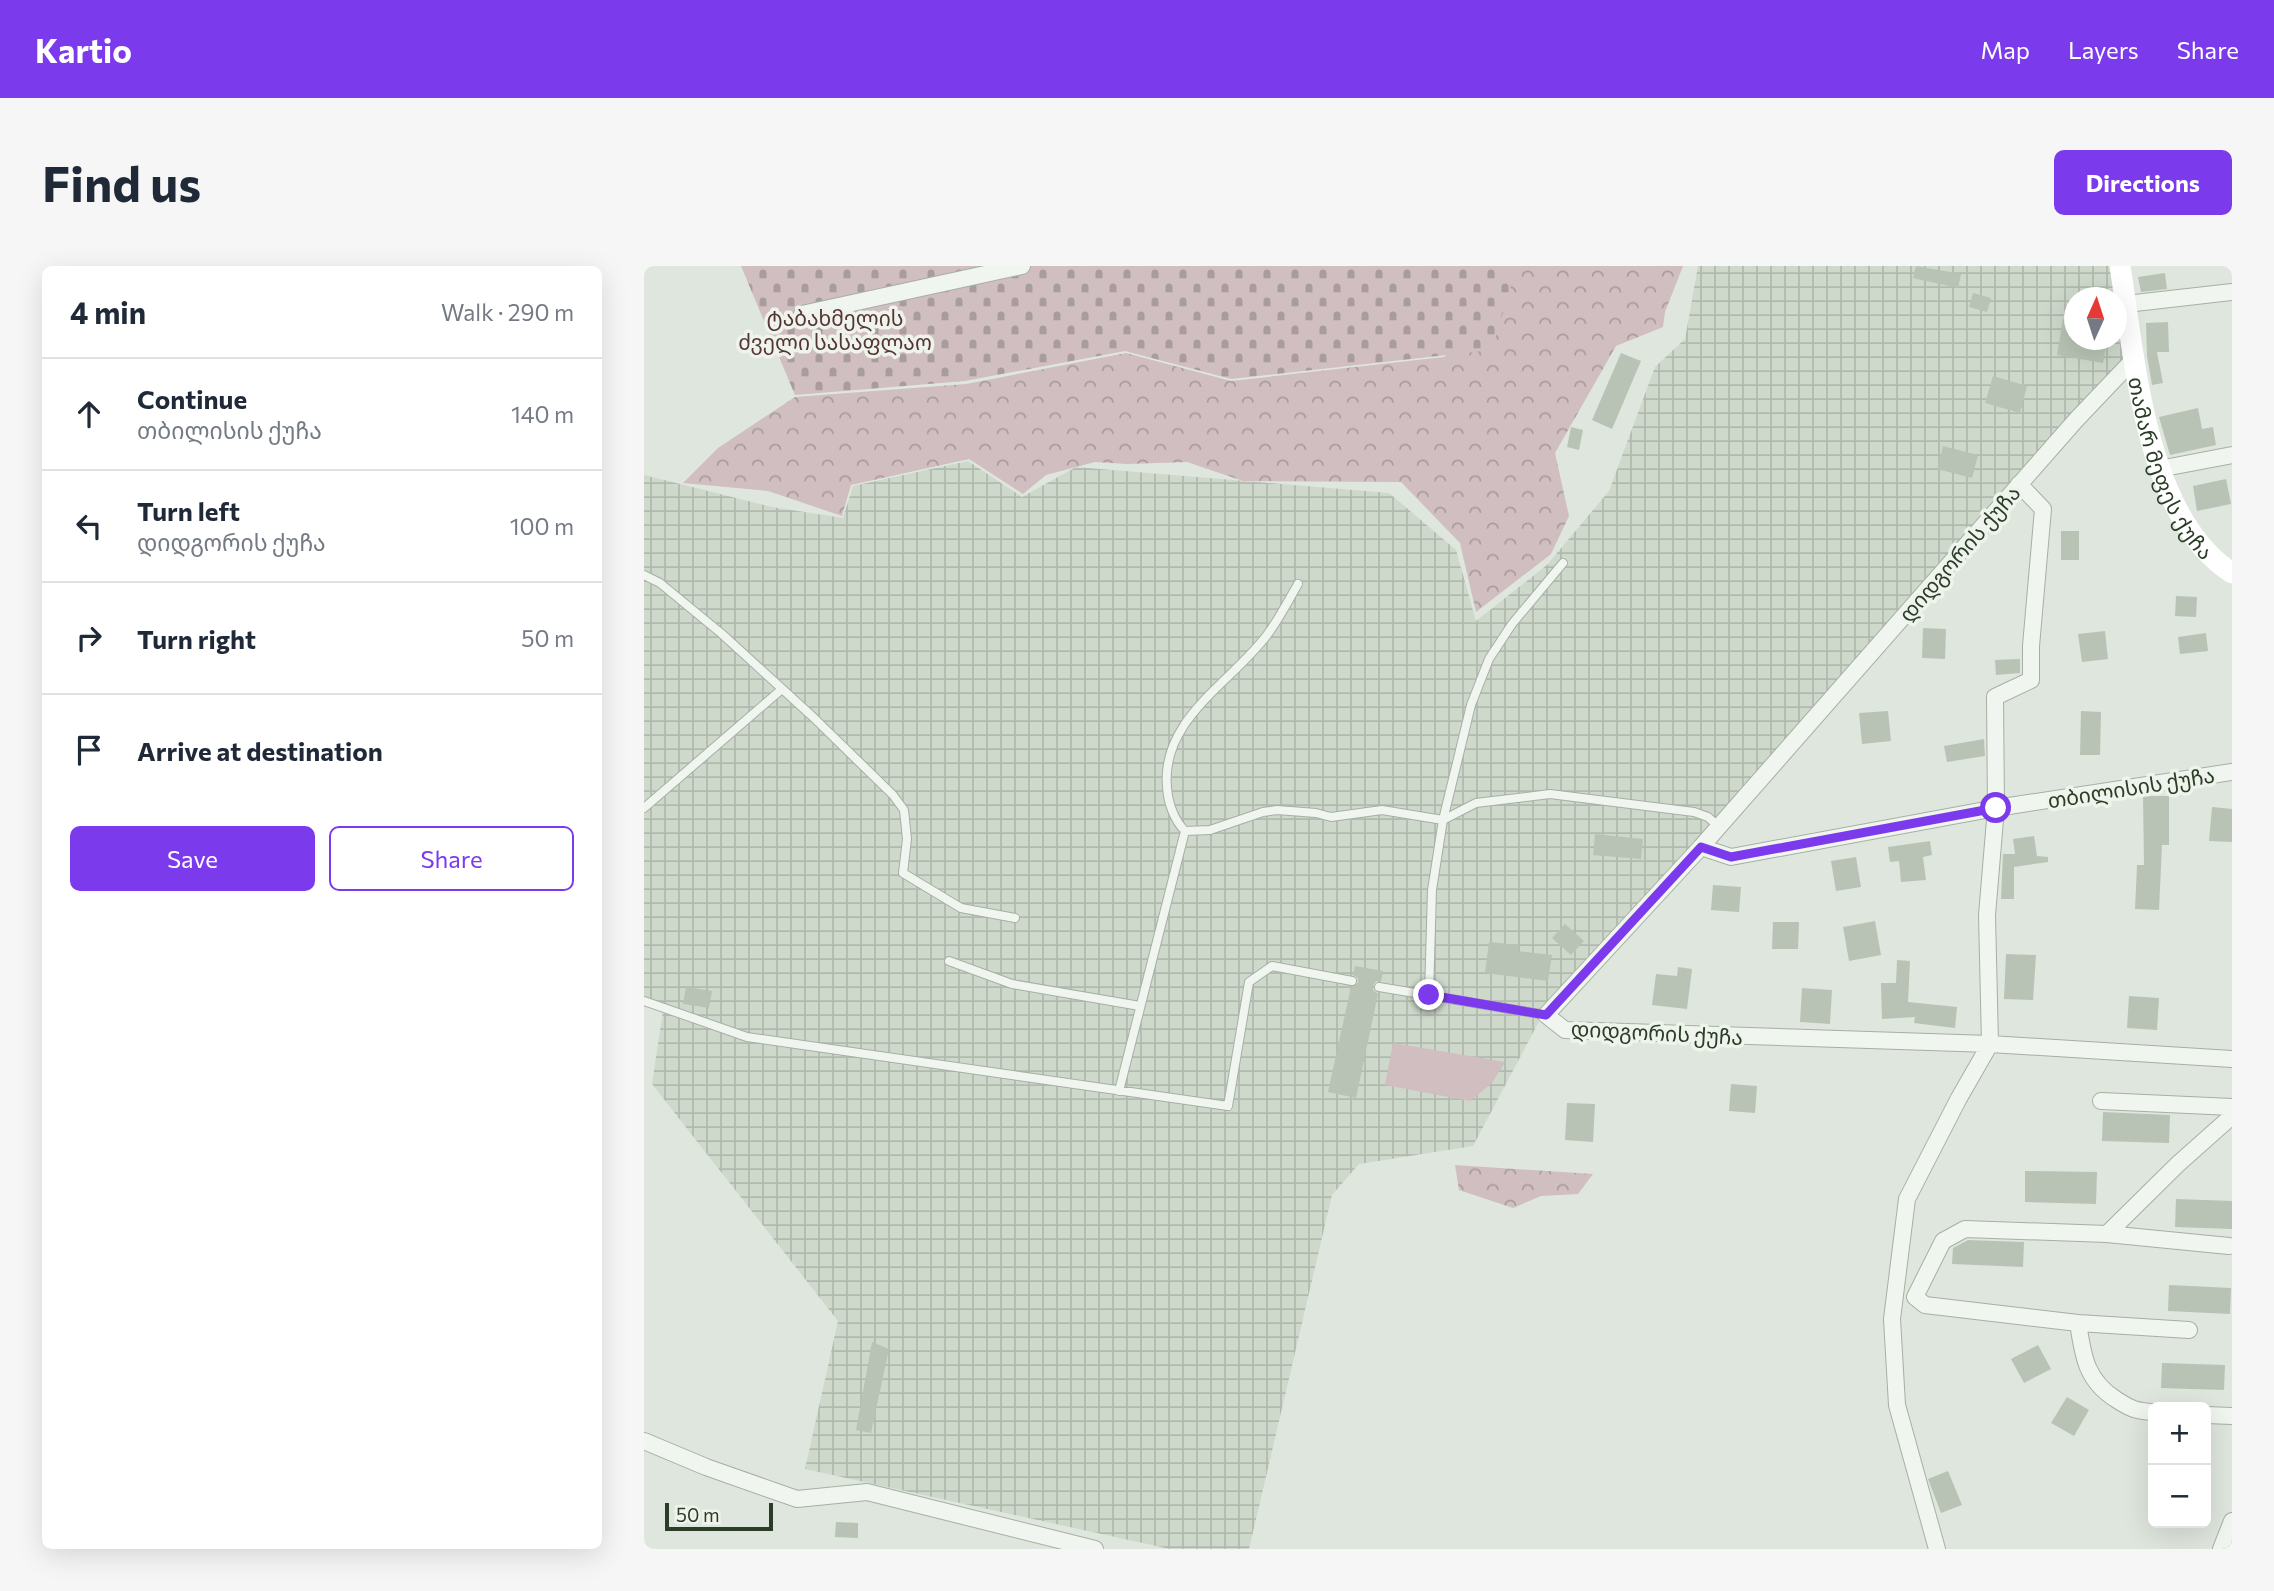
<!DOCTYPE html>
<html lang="en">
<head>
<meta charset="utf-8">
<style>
  :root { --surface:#fff; --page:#f6f6f7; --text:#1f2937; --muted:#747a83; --line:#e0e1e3; --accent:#7c3aed }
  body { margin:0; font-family:Commissioner,"Noto Sans Georgian",sans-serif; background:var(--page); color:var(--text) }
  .controls { position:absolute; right:21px; bottom:21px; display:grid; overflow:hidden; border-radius:10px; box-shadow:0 7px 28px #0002 }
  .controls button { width:63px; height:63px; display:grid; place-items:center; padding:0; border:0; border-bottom:2px solid var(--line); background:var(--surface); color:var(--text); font:35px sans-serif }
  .compass { position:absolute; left:1420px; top:21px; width:63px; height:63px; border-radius:50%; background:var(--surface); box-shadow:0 7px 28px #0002; rotate:3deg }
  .scale { position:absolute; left:21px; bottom:18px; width:108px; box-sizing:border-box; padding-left:7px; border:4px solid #2b3c27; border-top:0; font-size:19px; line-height:24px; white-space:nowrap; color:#2b3c27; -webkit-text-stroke:5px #eef4ec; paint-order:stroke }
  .stop { position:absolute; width:21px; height:21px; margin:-16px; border:5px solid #7c3aed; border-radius:50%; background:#fff }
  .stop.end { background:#7c3aed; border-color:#fff; box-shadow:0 2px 7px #0008 }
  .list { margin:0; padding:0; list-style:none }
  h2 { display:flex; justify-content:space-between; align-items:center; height:91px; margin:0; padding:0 28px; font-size:30px }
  h2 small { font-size:23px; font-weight:400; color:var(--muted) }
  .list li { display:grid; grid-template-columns:46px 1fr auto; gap:21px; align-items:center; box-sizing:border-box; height:112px; padding:0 28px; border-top:2px solid var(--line) }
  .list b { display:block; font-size:26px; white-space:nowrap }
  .list p { margin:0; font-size:23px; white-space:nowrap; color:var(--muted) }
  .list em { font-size:23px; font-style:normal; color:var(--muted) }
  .actions { display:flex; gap:14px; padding:21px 28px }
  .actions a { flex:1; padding:16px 0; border:2px solid var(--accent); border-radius:10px; text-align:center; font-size:24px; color:var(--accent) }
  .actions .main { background:var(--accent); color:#fff }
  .icon { flex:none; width:38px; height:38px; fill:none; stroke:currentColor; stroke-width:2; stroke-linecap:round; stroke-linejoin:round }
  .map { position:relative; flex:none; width:1588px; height:1283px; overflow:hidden; border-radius:10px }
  header { display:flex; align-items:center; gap:42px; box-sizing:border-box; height:98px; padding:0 35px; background:var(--accent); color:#fff }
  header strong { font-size:33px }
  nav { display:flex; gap:38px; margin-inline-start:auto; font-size:24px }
  .intro { display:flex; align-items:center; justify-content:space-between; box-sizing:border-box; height:168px; padding:0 42px }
  h1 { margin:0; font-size:49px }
  .button { padding:18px 32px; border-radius:10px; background:var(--accent); color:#fff; font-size:24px; font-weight:700 }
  main { display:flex; gap:42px; padding:0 42px }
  aside { flex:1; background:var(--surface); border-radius:10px; box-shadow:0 7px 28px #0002 }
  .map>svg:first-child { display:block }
  .industrial { fill:url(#industrial-grid) }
  .green { fill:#d0bec0 }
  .forest { fill:url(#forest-crowns) }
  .cemetery { fill:url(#cemetery-stones) }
  .building { fill:#b8c3b5 }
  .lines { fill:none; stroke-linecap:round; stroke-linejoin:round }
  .lane-casing { stroke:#a5b0a3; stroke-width:10 }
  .street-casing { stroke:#a5b0a3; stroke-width:18 }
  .lane { stroke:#f0f5ef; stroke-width:8 }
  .street { stroke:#f0f5ef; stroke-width:16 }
  .secondary { stroke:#fff; stroke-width:21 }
  .route { stroke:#7c3aed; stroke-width:9 }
  .labels { text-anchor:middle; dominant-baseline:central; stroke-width:7; stroke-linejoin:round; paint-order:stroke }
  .park-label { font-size:21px; fill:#573536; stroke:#eef4ec }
  .street-label { font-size:21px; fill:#2b3c27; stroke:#eef4ec }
</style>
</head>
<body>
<header>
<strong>Kartio</strong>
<nav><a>Map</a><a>Layers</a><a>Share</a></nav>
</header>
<div class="intro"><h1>Find us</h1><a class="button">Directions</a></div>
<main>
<aside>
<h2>4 min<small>Walk · 290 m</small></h2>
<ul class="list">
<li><svg class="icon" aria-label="ahead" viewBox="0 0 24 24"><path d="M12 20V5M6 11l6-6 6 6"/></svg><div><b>Continue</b><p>თბილისის ქუჩა</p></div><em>140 m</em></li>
<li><svg class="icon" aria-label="left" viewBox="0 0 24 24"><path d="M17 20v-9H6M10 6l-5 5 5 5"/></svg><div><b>Turn left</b><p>დიდგორის ქუჩა</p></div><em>100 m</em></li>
<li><svg class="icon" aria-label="right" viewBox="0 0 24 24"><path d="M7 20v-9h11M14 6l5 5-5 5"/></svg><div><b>Turn right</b></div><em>50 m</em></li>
<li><svg class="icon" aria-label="arrive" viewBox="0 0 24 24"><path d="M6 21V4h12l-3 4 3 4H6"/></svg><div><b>Arrive at destination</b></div></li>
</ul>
<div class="actions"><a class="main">Save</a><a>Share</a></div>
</aside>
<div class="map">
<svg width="1588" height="1283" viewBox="0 0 1588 1283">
  <defs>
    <pattern id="industrial-grid" width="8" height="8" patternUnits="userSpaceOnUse" patternTransform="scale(1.75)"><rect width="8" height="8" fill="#ced8cb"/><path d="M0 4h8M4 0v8" fill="none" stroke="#b1baae"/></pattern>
    <pattern id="forest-crowns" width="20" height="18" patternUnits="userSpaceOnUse" patternTransform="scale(1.75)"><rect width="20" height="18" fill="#d0bec0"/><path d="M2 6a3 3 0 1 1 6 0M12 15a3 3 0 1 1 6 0" fill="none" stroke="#a99c9c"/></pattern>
    <pattern id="cemetery-stones" width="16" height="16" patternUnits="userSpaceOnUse" patternTransform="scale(1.75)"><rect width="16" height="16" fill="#d0bec0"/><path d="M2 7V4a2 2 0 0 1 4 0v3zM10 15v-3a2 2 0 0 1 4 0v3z" fill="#a99c9c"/></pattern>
  </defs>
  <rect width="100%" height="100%" fill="#dfe6dd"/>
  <path class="industrial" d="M1054 0H1467L1472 31 1430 32V74H1472L1473 35 1483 98 901 744 829 880 715 898 688 929 605 1283H526L161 1203 194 1055 8 818 19 745 0 734V209L128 241 199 252 209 220 324 195 378 231 432 201 745 227 812 284 832 355 903 299 965 225 1011 101 1041 73Z"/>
  <path class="green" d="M749 777 861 796 848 817 826 835 741 819Z"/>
  <path class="forest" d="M824 0H1039L1021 46 1019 61 972 80 911 187 925 250 907 288 832 346 816 277 757 216 599 215 543 196 483 198 451 196 402 209 379 228 325 193 207 219 198 250 124 225 39 217 74 182 151 131 322 118 482 87 587 115 800 91 851 48Z
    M811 899 949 908 934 928 897 930 869 942 815 924Z"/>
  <path class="cemetery" d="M97 0H855L867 19 848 84 587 113 481 85 321 115 151 129Z"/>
  <path class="building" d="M1272 0 1317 8 1314 22 1269 12Z
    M1521 7 1523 23 1497 26 1494 11Z
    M1329 27 1347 32 1343 46 1325 41Z
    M1419 53 1431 55V74H1463L1459 97 1413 89Z
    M1524 56 1525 86H1513L1519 117 1508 119 1503 90 1502 57Z
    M977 87 997 95 968 163 948 154Z
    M1349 110 1383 120 1376 147 1341 137Z
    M1554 142 1558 163 1569 161 1572 179 1526 189 1515 151Z
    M927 161 939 164 935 184 923 181Z
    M1299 180 1334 189 1328 212 1293 203Z
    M1582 213 1587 238 1553 245 1549 220Z
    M1417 265H1435V294H1417Z
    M1532 330 1553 331 1552 351 1531 350Z
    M1279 362 1302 363 1301 393 1278 392Z
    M1461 365 1464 393 1438 396 1434 368Z
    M1562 367 1564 385 1536 388 1534 371Z
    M1376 393V407L1352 409 1351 394Z
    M1244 445 1247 475 1218 478 1215 447Z
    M1437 445 1457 446 1456 489H1436Z
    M1340 473 1341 490 1303 496 1300 480Z
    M1499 530H1525V579H1518L1515 644 1491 643 1493 599H1500Z
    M1568 541 1588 543V576L1565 575Z
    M951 568 999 573 997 593 949 589Z
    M1390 570 1393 590 1404 591V596L1370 601V633H1357L1359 588H1371L1369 573Z
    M1286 575 1288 589 1279 591 1282 614 1257 616 1255 595 1246 596 1244 581Z
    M1212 591 1217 621 1192 625 1187 595Z
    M1069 619 1097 621 1095 646 1067 644Z
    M1231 655 1237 689 1205 695 1199 661Z
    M1129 656H1155L1154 683H1128Z
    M921 658 940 675 927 689 908 672Z
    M845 676 875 679 874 685 908 689 904 715 841 707Z
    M1362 688 1392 689 1389 734 1360 733Z
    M1253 694 1266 695 1264 736 1313 741 1311 762 1270 757 1271 751 1238 753 1237 717H1252Z
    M711 700 739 705 737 715H732L729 719V724L734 728 712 832 684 826 707 721 714 717V712L709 709Z
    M1034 701 1048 703 1043 743 1008 739 1012 708 1033 710Z
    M42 721 68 725 65 742 39 738Z
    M1158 722 1188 724 1186 758 1156 756Z
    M1485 730 1515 732 1513 764 1483 762Z
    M1087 818 1113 820 1111 847 1085 845Z
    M923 837 951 838 949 876 921 874Z
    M1459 846 1526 849 1525 877 1458 875Z
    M1381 905 1453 906 1452 938 1381 936Z
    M1532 933 1588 935V963L1531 961Z
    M1324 974 1380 976 1379 1001 1308 998 1309 982Z
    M1525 1019 1587 1022 1586 1048 1524 1045Z
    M228 1076 245 1083 227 1167 212 1164Z
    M1394 1079 1407 1103 1380 1117 1367 1093Z
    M1518 1097 1581 1099 1580 1124 1517 1122Z
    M1423 1131 1445 1144 1430 1170 1407 1157Z
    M1304 1205 1318 1239 1297 1247 1284 1213Z
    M192 1256 214 1257V1272L191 1271Z"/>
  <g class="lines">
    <g class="lane-casing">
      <path id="lane" d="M0 309 16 317 78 368 169 451 249 529 260 544 263 573 259 607 317 642 371 652
        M654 318C644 335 635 353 623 369 587 417 517 453 523 521 524 537 530 554 541 565L566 564 619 546 633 544 672 547 687 551 738 544 799 554 832 537 906 528 1050 546 1064 551 1075 561
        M0 542 138 423
        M305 695 368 718 496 740
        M735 721 902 749
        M785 729 788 624 799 554 827 439 845 393 868 358 919 297
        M0 735 103 771 584 840 605 716 628 700 708 715
        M475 825 541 565"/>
    </g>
    <g class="street-casing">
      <path id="street" d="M1482 38 1588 26
        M158 48 378 0
        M1490 93 1432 154 1057 581 902 749 921 764 1346 778 1588 793
        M1515 203 1588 189
        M1057 581 1087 591 1352 542 1588 506
        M1457 835 1588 841
        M1463 968 1585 980
        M1434 1057C1439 1090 1442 1115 1473 1134 1487 1143 1492 1145 1509 1146
        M1545 1064 1434 1057 1281 1039 1271 1031 1299 975 1321 963 1463 968 1534 898 1588 850
        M1562 1149 1588 1150
        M0 1175 62 1201 153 1233 223 1226 451 1283
        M1293 1283 1253 1139 1248 1053 1263 933 1315 832 1346 778 1343 649 1352 542 1351 431 1387 414V380L1399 243 1375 218
        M1577 1283 1588 1255"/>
    </g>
    <use href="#lane" class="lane"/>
    <use href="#street" class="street"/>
    <path class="secondary" id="s1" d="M1476 0C1491 93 1501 251 1588 307"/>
  </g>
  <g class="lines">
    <path class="route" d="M785 729 902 749 1057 581 1087 591 1352 542"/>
  </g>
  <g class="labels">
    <g class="park-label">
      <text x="191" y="51">ტაბახმელის<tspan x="191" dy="24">ძველი სასაფლაო</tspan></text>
    </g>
    <g class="street-label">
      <text stroke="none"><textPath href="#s1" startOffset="210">თამარ მეფეს ქუჩა</textPath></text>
      <text transform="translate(1315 287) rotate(-49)">დიდგორის ქუჩა</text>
      <text transform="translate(1487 521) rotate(-9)">თბილისის ქუჩა</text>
      <text transform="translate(1013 766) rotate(3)">დიდგორის ქუჩა</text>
    </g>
  </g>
</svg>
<div class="controls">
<button>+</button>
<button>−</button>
</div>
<svg class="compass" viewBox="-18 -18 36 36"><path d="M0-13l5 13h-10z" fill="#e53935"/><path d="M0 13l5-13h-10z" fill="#747a83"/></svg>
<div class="scale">50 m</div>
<div class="stop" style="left:1352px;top:542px"></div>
<div class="stop end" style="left:785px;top:729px"></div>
</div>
</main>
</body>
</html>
